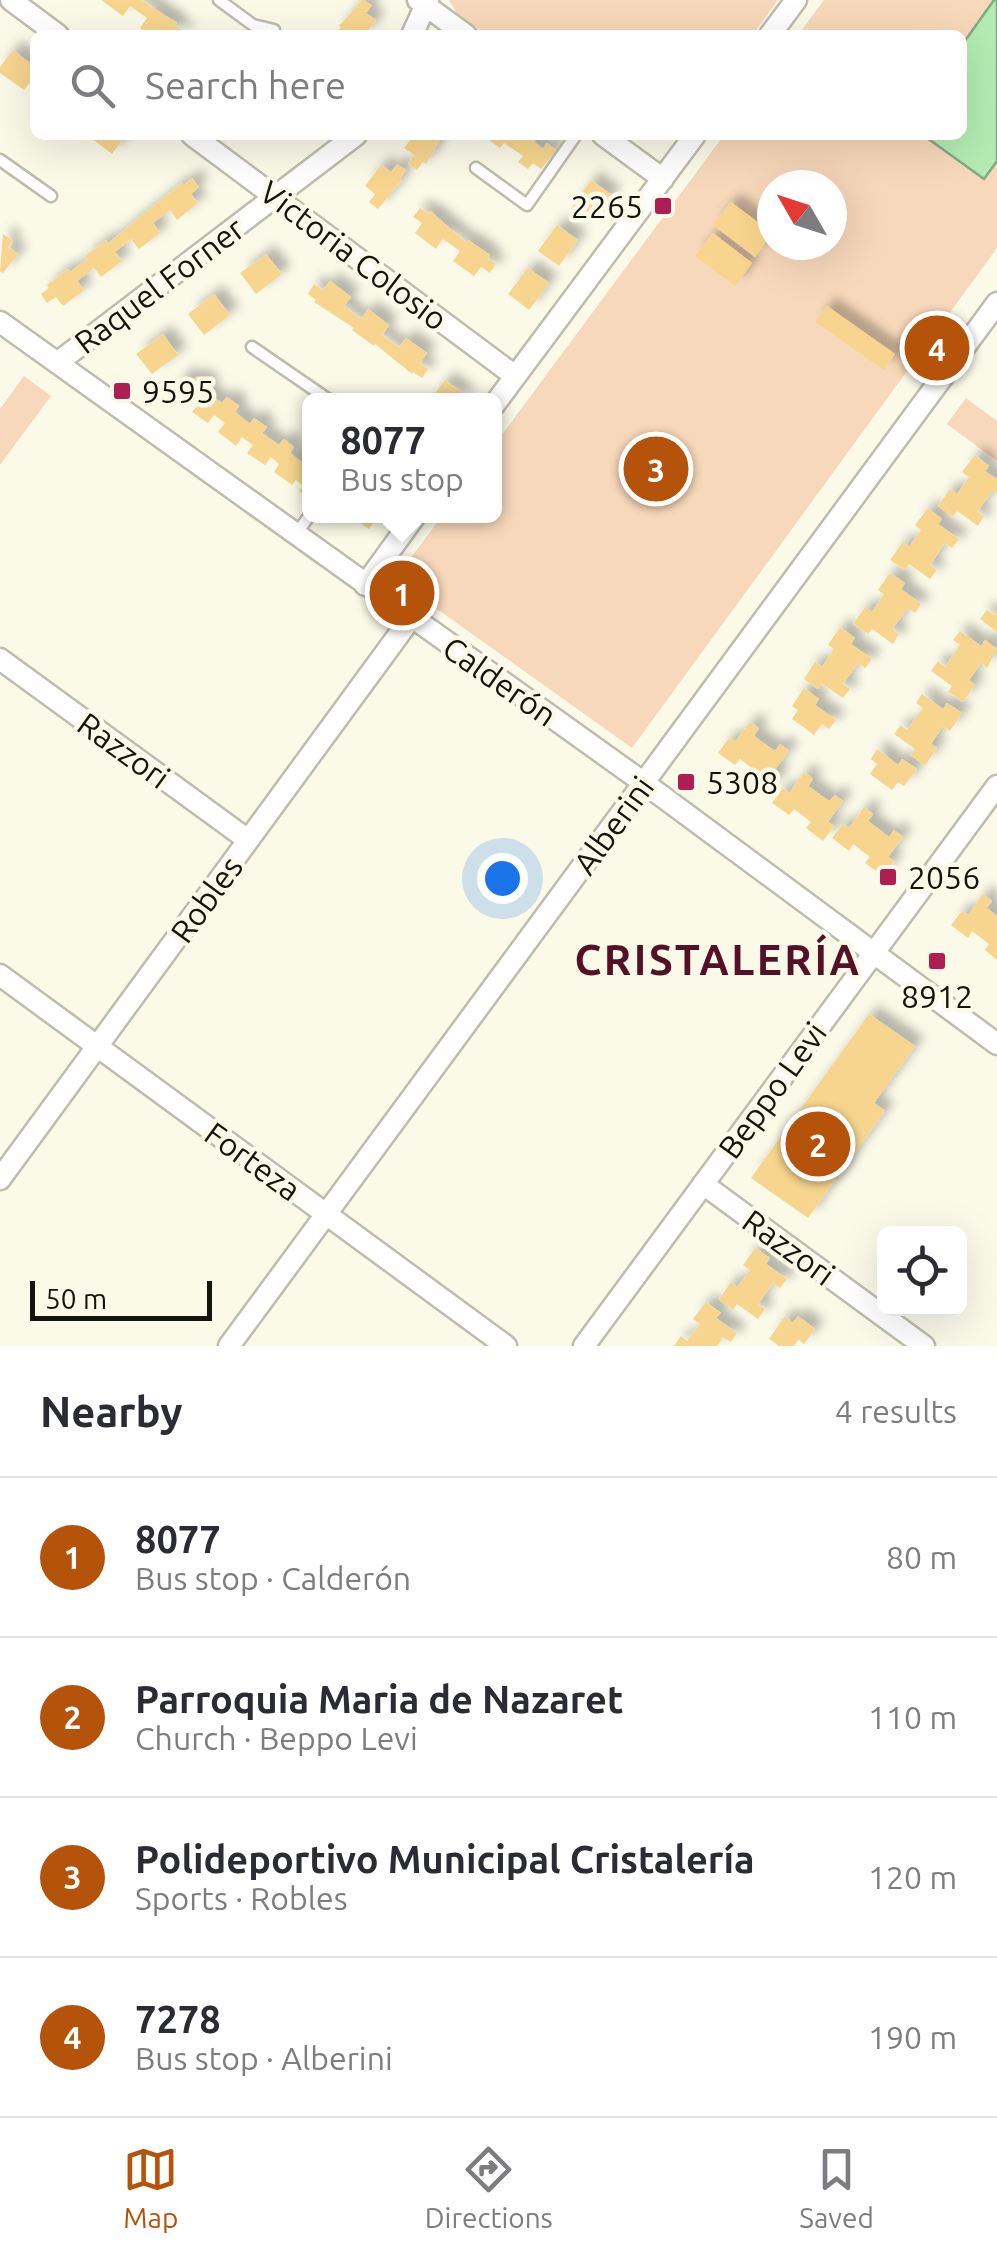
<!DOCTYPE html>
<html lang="en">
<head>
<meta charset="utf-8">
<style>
  :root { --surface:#fff; --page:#f2f2f3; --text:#2b2b33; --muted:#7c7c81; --line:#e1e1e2; --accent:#b45309 }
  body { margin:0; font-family:Ubuntu,sans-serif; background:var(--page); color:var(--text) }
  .controls { position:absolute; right:30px; bottom:30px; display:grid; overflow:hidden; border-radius:15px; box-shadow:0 10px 40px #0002 }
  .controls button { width:90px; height:90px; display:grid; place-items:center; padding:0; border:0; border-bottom:2px solid var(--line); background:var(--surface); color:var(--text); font:50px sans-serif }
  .compass { position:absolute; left:757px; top:170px; width:90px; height:90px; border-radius:50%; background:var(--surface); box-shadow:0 10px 40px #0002; rotate:309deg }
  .scale { position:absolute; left:30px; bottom:25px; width:182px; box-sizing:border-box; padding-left:10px; border:5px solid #14140e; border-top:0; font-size:28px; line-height:35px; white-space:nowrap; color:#14140e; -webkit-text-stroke:8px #fbfae9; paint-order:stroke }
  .you { position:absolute; left:502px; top:878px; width:35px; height:35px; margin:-25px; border:8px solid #fff; border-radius:50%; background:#1a73e8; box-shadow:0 0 0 15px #1a73e833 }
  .badge { display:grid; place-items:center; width:65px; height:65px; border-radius:50%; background:var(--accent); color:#fff; font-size:32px; font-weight:700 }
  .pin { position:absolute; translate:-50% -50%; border:5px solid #fff; box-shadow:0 2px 10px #0006 }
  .popup { position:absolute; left:302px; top:393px; width:200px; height:130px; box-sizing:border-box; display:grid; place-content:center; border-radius:15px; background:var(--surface); filter:drop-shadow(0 2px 8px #0005); font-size:32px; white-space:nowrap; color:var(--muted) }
  .popup b { font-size:38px; color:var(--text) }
  .popup::after { content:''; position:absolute; left:50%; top:100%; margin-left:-20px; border:20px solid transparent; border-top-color:var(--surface) }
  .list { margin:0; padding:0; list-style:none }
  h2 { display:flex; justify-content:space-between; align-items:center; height:130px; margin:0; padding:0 40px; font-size:42px }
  h2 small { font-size:32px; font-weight:400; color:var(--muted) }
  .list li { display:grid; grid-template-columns:65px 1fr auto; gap:30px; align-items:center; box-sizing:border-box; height:160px; padding:0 40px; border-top:2px solid var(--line) }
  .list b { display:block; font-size:38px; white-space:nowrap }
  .list p { margin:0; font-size:32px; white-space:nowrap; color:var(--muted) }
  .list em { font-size:32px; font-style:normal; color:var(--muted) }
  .icon { flex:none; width:55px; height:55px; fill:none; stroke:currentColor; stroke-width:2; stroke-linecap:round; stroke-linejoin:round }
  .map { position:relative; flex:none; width:997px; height:1346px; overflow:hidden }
  .search { position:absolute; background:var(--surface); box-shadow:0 10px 40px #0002; left:30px; right:30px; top:30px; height:110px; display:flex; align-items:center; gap:25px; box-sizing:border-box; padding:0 35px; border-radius:15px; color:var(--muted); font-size:38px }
  .sheet { height:770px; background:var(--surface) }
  nav { display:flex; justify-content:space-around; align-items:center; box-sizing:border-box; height:140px; border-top:2px solid var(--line); background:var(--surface); font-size:28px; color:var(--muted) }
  nav a { display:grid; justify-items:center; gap:5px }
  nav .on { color:var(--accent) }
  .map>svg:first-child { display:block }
  .green { fill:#f8d8ba; fill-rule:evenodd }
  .water { fill:#b3ebb2; stroke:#83aa81; stroke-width:2.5 }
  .building { fill:#f7d58f; filter:url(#shadow) }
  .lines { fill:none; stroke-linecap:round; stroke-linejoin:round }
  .service-casing { stroke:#bebdad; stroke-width:15 }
  .minor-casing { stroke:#bebdad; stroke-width:25 }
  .service { stroke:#fff; stroke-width:10 }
  .minor { stroke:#fff; stroke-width:20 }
  .poi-dot { fill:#ae1e53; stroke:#fbfae9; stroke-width:4 }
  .labels { text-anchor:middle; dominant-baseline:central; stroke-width:9; stroke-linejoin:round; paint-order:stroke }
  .poi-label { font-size:32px; fill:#14140e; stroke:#fbfae9; text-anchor:start }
  .street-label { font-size:32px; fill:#14140e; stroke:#fbfae9 }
  .district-label { font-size:42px; font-weight:bold; letter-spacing:2.5px; fill:#541027; stroke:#fbfae9 }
</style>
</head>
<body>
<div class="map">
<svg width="997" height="1346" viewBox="0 0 997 1346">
  <defs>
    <filter id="shadow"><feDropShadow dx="9" dy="-9" stdDeviation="5" flood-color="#0004"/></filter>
  </defs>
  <rect width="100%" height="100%" fill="#fbfae9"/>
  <path class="green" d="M449 0H778L753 35H486L457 14Z
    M824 0H997V248L632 748 395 579 442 516H494L495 444 724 135H962V35H798ZM772 185H832V245H772Z
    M24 376 51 396 0 465V409Z
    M966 398 997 421V461L947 424Z"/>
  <path class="water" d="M994 0H997V161L984 179 923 135H962V45Z"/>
  <path class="building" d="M101 0H141L177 23 175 25 188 35H149L140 28 147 18 130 6 123 16Z
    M362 0 372 5 366 13 376 20 365 35H335L341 27 339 26Z
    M13 50 35 67V75L24 90 0 73V67Z
    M87 135H126L112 154Z
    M414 135H443L426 164 423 162 417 170 408 164 414 155 404 148Z
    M494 135H538L534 142 543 149 547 143 556 150 541 169 533 163 528 169 518 162 523 156 504 143 500 148 490 141Z
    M397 164 406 170 400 179 402 180 378 209 369 202 375 194 365 186 381 165 391 172Z
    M192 178 199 187 191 194 198 203 177 220 170 210 153 223 160 233 139 249 131 239 115 252 122 261 101 277 94 268 77 281 84 290 63 306 56 297 47 303 41 294 49 288 47 285 68 269 70 272 87 259 85 256 106 240 108 243 182 183 184 185Z
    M591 180 612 195 592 222 572 207Z
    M731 202 772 233 755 257 713 225Z
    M420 208 428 214 430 211 466 242 468 240 490 255 488 258 496 264 490 273 481 267 474 276 453 261 460 251 443 239 436 249 415 233 422 223 413 217Z
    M557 225 578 240 559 266 538 251Z
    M713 233 752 263 735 286 695 256Z
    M3 234 13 241 8 247 18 254 3 273 0 271Z
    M266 254 282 274 256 294 240 273Z
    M528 268 549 283 529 310 508 294Z
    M330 281 351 297 344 306 361 319 368 309 389 325 382 335 399 347 406 338 427 353 420 363 428 369 422 378 413 372 412 374 375 344 374 346 352 330 354 328 314 302 316 300 308 294 314 284 323 290Z
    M214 294 230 315 204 335 188 314Z
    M827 306 895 354 884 370 815 322Z
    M163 334 178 355 152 374 136 354Z
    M184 375 193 381 197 376 211 386 207 392 222 403 227 397 239 406 235 412 250 424 254 418 267 427 262 433 279 445 284 439 294 447 290 453 307 466 310 463V499L299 491 303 486 296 480 292 485 274 472 279 464 271 457 265 465 247 453 253 445 242 437 236 446 218 432 225 423 214 415 208 423 192 412 197 406 185 397 178 405 167 398Z
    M445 380 466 395 462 400H430Z
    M975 455 989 466 985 471 997 479V493L993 490 977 512 984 516 978 526 957 511 953 517 938 506 950 489 957 494 969 477 962 472Z
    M928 508 942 519 938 524 959 539 952 548 945 543 930 565 937 570 930 579 909 564 905 570 890 560 903 542 909 547 921 530 915 525Z
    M349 516H379L369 529Z
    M890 573 905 583 901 589 921 604 915 613 908 608 892 629 899 634 893 644 872 629 868 634 853 624 865 607 872 612 884 594 878 590Z
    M987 610 994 615 997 610V632L980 619Z
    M840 627 855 638 851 644 872 659 865 668 858 663 843 684 850 689 843 698 822 684 818 689 804 679 815 662 822 667 834 649 828 645Z
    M960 631 981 646 985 640 997 649 987 668 981 663 969 680 975 685 963 702 948 692 952 686 931 671 938 661 945 667 960 645 953 640Z
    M804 688 819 699 815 705 836 720 829 729 822 724 814 735 792 719 798 710 792 706Z
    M922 694 943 709 947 703 962 713 950 731 943 726 931 744 937 748 925 765 910 755 915 749 894 734 901 725 907 730 923 708 916 703Z
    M750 722 759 728 754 736 775 751 780 744 789 751 774 771 780 776 769 790 752 778 757 772 740 759 735 765 718 753 729 738 735 742Z
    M877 749 898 765 902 759 917 769 904 786 898 782 892 790 870 774 877 764 871 759Z
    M804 772 813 779 808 786 829 801 835 795 843 801 828 822 834 826 823 841 806 828 811 822 794 809 789 815 772 803 783 788 789 793Z
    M864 807 873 814 868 821 889 837 894 830 903 837 888 857 894 861 883 876 865 863 870 857 853 844 849 851 832 838 843 824 849 828Z
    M983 894 992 901 987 908 997 916V960L985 950 989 944 972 931 968 938 951 925 962 911 968 915Z
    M869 1014 915 1046 874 1103 885 1111 808 1218 751 1178Z
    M755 1248 770 1258 766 1264 787 1279 780 1288 773 1283 758 1304 765 1309 758 1319 737 1304 733 1310 719 1299 731 1282 737 1287 750 1270 743 1265Z
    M706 1302 721 1313 716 1318 737 1333 731 1342 723 1337 717 1346H674L681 1336 687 1341 700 1324 693 1319Z
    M785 1316 793 1323 798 1316 815 1329 804 1344 799 1339 794 1346H779L769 1339Z"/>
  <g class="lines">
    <g class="service-casing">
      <path id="service" d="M219 0 253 25 274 30
        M0 160 51 196
        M476 168 527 205 576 135
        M252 347 329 400
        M296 534 310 515"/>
    </g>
    <g class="minor-casing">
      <path id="minor" d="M11 0 58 35
        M418 0 466 35
        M412 35 428 0
        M770 35 796 0
        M192 135 515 376
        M603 135 663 179
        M0 322 644 783 997 1044
        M57 363 356 135
        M494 405 695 135
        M365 585 415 516
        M0 659 248 840
        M0 975 506 1346
        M0 1179 411 618
        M703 1184 924 1346
        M229 1346 997 303
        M584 1346 997 786"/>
    </g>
    <use href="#service" class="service"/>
    <use href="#minor" class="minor"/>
  </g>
  <g class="poi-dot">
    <rect x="653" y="196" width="20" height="20" rx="5"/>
    <rect x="112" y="381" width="20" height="20" rx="5"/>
    <rect x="676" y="772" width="20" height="20" rx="5"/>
    <rect x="878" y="867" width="20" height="20" rx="5"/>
    <rect x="927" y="951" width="20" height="20" rx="5"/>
  </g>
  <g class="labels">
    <g class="poi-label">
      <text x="643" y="206" text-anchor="end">2265</text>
      <text x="142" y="391">9595</text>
      <text x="706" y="782">5308</text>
      <text x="908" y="877">2056</text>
      <text x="937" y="996" text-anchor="middle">8912</text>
    </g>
    <g class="street-label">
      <text transform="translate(354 255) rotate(37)">Victoria Colosio</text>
      <text transform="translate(159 285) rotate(-37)">Raquel Forner</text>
      <text transform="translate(500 681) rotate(35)">Calderón</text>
      <text transform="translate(124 750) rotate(36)">Razzori</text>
      <text transform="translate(613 825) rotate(-54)">Alberini</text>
      <text transform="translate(206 899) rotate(-54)">Robles</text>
      <text transform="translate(772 1090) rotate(-54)">Beppo Levi</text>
      <text transform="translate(253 1161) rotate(36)">Forteza</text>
      <text transform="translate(789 1247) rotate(36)">Razzori</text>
    </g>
    <g class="district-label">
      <text x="718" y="959">CRISTALERÍA</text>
    </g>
  </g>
</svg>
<div class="controls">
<button><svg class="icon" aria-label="locate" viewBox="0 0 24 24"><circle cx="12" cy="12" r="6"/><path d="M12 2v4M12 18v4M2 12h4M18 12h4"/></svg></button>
</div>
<svg class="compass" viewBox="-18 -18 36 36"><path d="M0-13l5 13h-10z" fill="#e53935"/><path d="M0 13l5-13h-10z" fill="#7c7c81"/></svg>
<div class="scale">50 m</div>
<div class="you"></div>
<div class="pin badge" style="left:402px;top:593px">1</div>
<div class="popup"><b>8077</b>Bus stop</div>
<div class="pin badge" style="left:818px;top:1144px">2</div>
<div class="pin badge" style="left:656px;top:469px">3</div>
<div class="pin badge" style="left:937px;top:348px">4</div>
<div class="search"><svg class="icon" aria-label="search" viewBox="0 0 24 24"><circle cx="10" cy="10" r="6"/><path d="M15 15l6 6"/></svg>Search here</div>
</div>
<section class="sheet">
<h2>Nearby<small>4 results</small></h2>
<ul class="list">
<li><span class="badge">1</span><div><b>8077</b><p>Bus stop · Calderón</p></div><em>80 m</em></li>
<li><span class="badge">2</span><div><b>Parroquia Maria de Nazaret</b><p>Church · Beppo Levi</p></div><em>110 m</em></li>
<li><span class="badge">3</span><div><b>Polideportivo Municipal Cristalería</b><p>Sports · Robles</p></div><em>120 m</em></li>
<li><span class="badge">4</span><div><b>7278</b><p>Bus stop · Alberini</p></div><em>190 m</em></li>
</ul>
</section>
<nav>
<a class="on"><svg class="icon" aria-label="map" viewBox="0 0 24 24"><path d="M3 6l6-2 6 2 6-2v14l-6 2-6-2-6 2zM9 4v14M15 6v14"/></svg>Map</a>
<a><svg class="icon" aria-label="directions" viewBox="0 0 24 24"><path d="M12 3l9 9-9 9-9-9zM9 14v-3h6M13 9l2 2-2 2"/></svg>Directions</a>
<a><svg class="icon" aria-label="saved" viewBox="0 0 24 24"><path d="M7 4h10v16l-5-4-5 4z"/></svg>Saved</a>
</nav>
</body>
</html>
